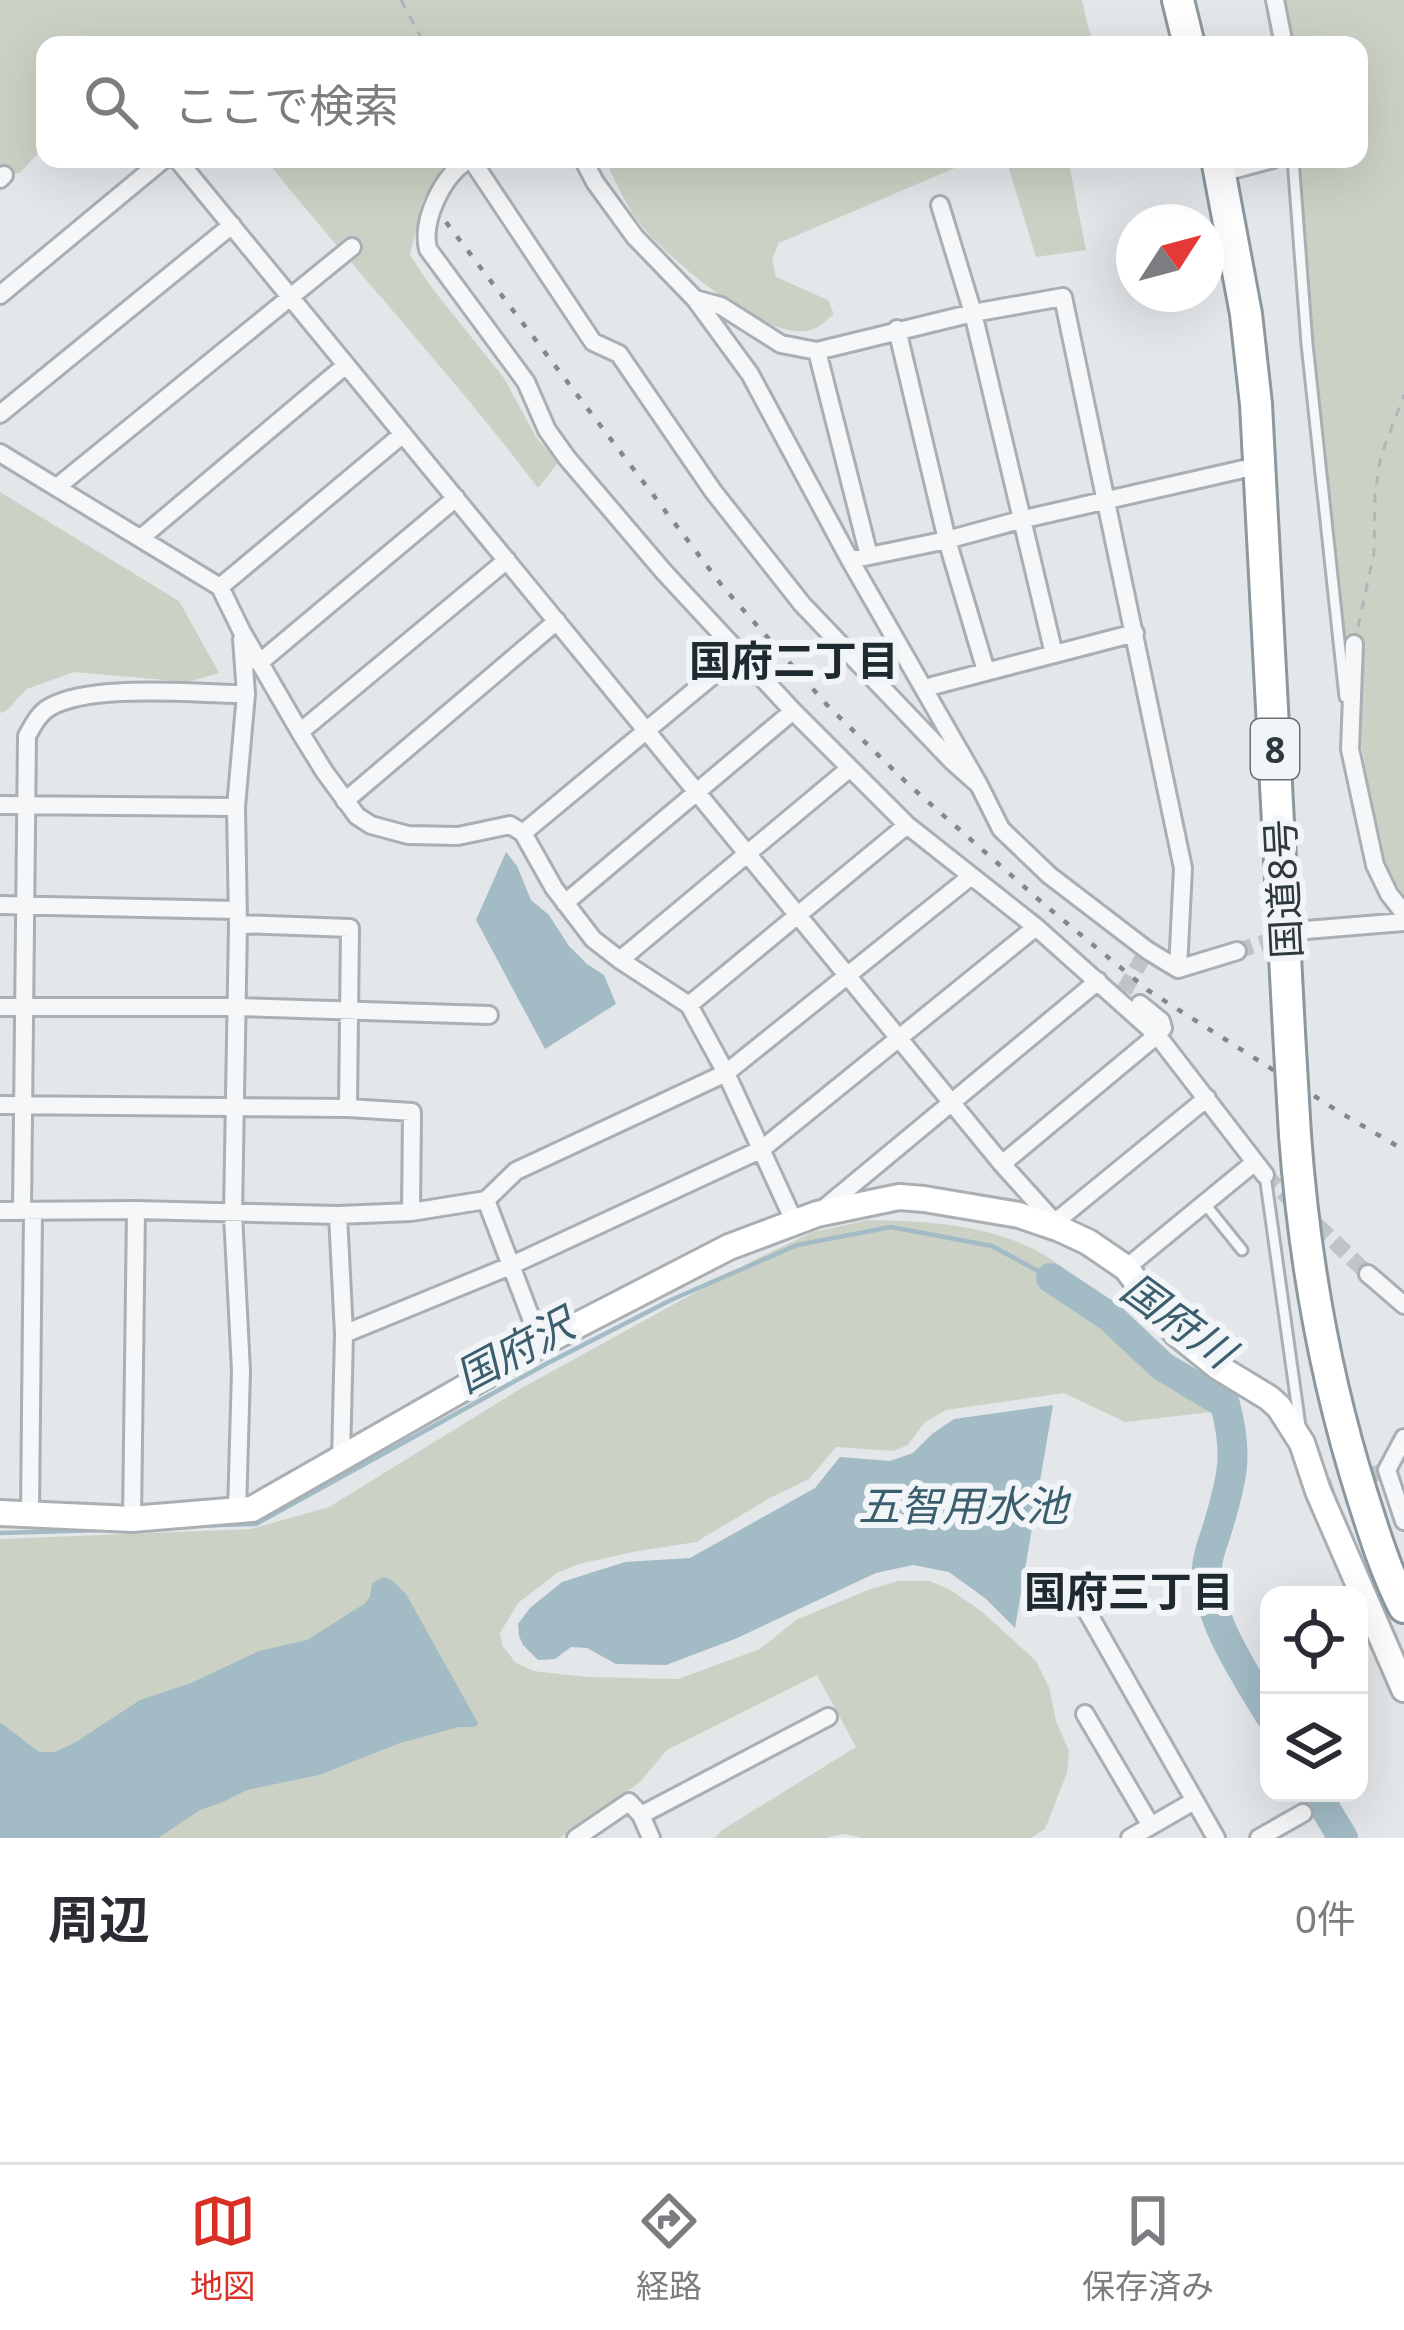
<!DOCTYPE html>
<html lang="ja">
<head>
<meta charset="utf-8">
<style>
  :root { --surface:#fff; --page:#f2f2f3; --text:#2b2b33; --muted:#7c7c81; --line:#e1e1e2; --accent:#d93025 }
  body { margin:0; font-family:"Noto Sans","Noto Sans JP",sans-serif; background:var(--page); color:var(--text) }
  .controls { position:absolute; right:36px; bottom:36px; display:grid; overflow:hidden; border-radius:24px; box-shadow:0 12px 48px #0002 }
  .controls button { width:108px; height:108px; display:grid; place-items:center; padding:0; border:0; border-bottom:3px solid var(--line); background:var(--surface); color:var(--text); font:60px sans-serif }
  .compass { position:absolute; left:1116px; top:204px; width:108px; height:108px; border-radius:50%; background:var(--surface); box-shadow:0 12px 48px #0002; rotate:54deg }
  .list { margin:0; padding:0; list-style:none }
  h2 { display:flex; justify-content:space-between; align-items:center; height:156px; margin:0; padding:0 48px; font-size:51px }
  h2 small { font-size:39px; font-weight:400; color:var(--muted) }
  .icon { flex:none; width:66px; height:66px; fill:none; stroke:currentColor; stroke-width:2; stroke-linecap:round; stroke-linejoin:round }
  .map { position:relative; flex:none; width:1404px; height:1838px; overflow:hidden }
  .search { position:absolute; background:var(--surface); box-shadow:0 12px 48px #0002; left:36px; right:36px; top:36px; height:132px; display:flex; align-items:center; gap:30px; box-sizing:border-box; padding:0 42px; border-radius:24px; color:var(--muted); font-size:45px }
  .sheet { height:324px; background:var(--surface) }
  nav { display:flex; justify-content:space-around; align-items:center; box-sizing:border-box; height:168px; border-top:3px solid var(--line); background:var(--surface); font-size:33px; color:var(--muted) }
  nav a { display:grid; justify-items:center; gap:6px }
  nav .on { color:var(--accent) }
  .map>svg:first-child { display:block }
  .green { fill:#cbd2c5 }
  .water { fill:#a2bbc5 }
  .lines { fill:none; stroke-linecap:round; stroke-linejoin:round }
  .stream { stroke:#a2bbc5; stroke-width:4.5 }
  .river { stroke:#a2bbc5; stroke-width:30 }
  .street-tunnel { stroke:#bfc4c7; stroke-width:16; stroke-dasharray:16 8; stroke-linecap:butt }
  .lane-casing { stroke:#a9afb3; stroke-width:15 }
  .street-casing { stroke:#a9afb3; stroke-width:22 }
  .secondary-casing { stroke:#a9afb3; stroke-width:30 }
  .highway-casing { stroke:#8c979e; stroke-width:36 }
  .path { stroke:#b1b6b9; stroke-width:3; stroke-dasharray:9 9; stroke-linecap:butt }
  .lane { stroke:#f5f7f8; stroke-width:9 }
  .street { stroke:#f5f7f8; stroke-width:16 }
  .secondary { stroke:#fff; stroke-width:24 }
  .highway { stroke:#fff; stroke-width:30 }
  .rail { stroke:#7e8991; stroke-width:4.5; stroke-dasharray:6 12; stroke-linecap:butt }
  .highway-bridge-casing { stroke:#8c979e; stroke-width:36; stroke-linecap:butt }
  .highway-bridge { stroke:#fff; stroke-width:30 }
  .labels { text-anchor:middle; dominant-baseline:central; stroke-width:12; stroke-linejoin:round; paint-order:stroke }
  .shield { fill:#f2f5f7; stroke:#687176; stroke-width:3 }
  .shield-label { font-size:36px; font-weight:bold; fill:#2d383f }
  .street-label { font-size:39px; fill:#2d383f; stroke:#f2f5f7 }
  .neighbourhood-label { font-size:42px; font-weight:bold; fill:#1e2930; stroke:#f2f5f7 }
  .water-label { font-size:42px; font-style:italic; fill:#3b5e6f; stroke:#f2f5f7 }
</style>
</head>
<body>
<div class="map">
<svg width="1404" height="1838" viewBox="0 0 1404 1838">
  <rect width="100%" height="100%" fill="#e3e7e9"/>
  <path class="green" d="M0 0H1082L1088 27 1096 45H45V146L20 173 0 174Z
    M1264 0H1404V897L1387 868 1378 839 1338 612 1323 501 1288 159H1359V45H1272Z
    M265 159H447L422 202 410 255 432 288 504 378 536 437 558 463 538 488C452 374 354 270 265 159Z
    M604 159H976L779 243 772 259 776 277 828 300 834 314C828 319 819 328 811 330 767 343 675 263 647 232 628 212 617 183 604 159Z
    M1006 159H1068L1086 250 1036 257Z
    M0 492 179 601 219 673 188 682 74 672 27 689 6 711 0 713Z
    M868 1220C934 1221 1008 1225 1062 1267 1087 1286 1106 1310 1130 1329 1159 1352 1205 1374 1212 1412L1125 1422 1064 1393 946 1410 925 1422 908 1445 893 1451 836 1447 809 1479 768 1499 696 1542 633 1552 579 1564 557 1573 518 1603 500 1633 502 1645 515 1662 533 1671 587 1677 678 1679 760 1649 796 1620 868 1590 898 1581H929L949 1589 980 1610 1036 1661 1049 1687 1056 1721 1069 1751 1067 1773 1045 1829 1031 1838H860C849 1833 839 1833 828 1838H715L722 1830 856 1747 817 1675 667 1750 640 1782 560 1838H0V1539L251 1529 329 1507 520 1389 758 1258 813 1232Z"/>
  <path class="water" d="M506 852 517 866 531 900 549 915 569 946 587 964 604 975 616 1004 545 1049 476 920Z
    M1053 1405 1015 1628 986 1599 949 1572 913 1565 876 1573 735 1639 666 1665 616 1664 587 1648 571 1647 555 1659 538 1660 523 1645 519 1636 518 1624 530 1608 562 1582 625 1562 690 1558 815 1488 840 1457 890 1461 913 1453 932 1434 954 1419Z
    M384 1577 392 1580 406 1594 478 1723 475 1727H459L400 1743 319 1775 247 1790 223 1802 200 1810 158 1838H0V1722L39 1752H55L76 1742 140 1700 191 1683 259 1651 307 1640 364 1604 370 1597 372 1583Z"/>
  <g class="lines">
    <path class="stream" d="M186 1526 256 1524 546 1364 671 1300 797 1245 891 1227 992 1246 1051 1278
      M0 1533 102 1530"/>
    <path class="river" d="M1051 1278 1110 1317 1162 1366 1225 1404C1238 1453 1233 1476 1219 1523 1215 1538 1207 1554 1207 1569 1208 1621 1243 1670 1269 1714
      M1316 1793 1343 1838"/>
    <path class="street-tunnel" d="M1237 951 1288 935
      M1124 991 1147 950
      M1265 1175 1368 1274
      M1318 1491 1387 1470"/>
    <g class="lane-casing">
      <path id="lane" d="M1293 159 1307 344 1345 697
        M1265 1175 1300 1426
        M1205 1204 1242 1250"/>
    </g>
    <g class="street-casing">
      <path id="street" d="M1275 0 1284 45
        M177 159 1002 1164 1059 1227
        M470 159C443 174 421 220 428 249L526 382 547 430 567 458 664 572 793 711 907 825 1036 927 1157 1035 1265 1175
        M471 159 593 342 619 354 713 491 802 604 952 761 979 785 850 560 750 374 695 299 635 237 595 182 583 159
        M1221 173 1273 159
        M0 179 4 175
        M940 205 973 313 1054 654
        M0 295 164 159
        M695 299 721 306 781 344 817 351 973 313 1063 297 1183 868 1178 969 1147 950 1049 875 1001 829 979 785
        M897 329 947 540 986 671
        M817 351 869 556
        M0 414 232 225
        M0 453 220 587 242 632 300 732 324 771 357 816 371 825 408 835 458 836 510 825 523 833 554 888 593 939 620 960 689 1005 726 1073 794 1221
        M57 487 352 247
        M142 537 346 365
        M850 560 947 540 1020 520 1261 465
        M220 587 403 434
        M1354 644 1350 749 1375 865 1389 894 1404 913
        M259 663 456 498
        M932 686 1135 633
        M300 732 507 560
        M345 801 557 621
        M0 805 236 807
        M523 833 741 652
        M565 903 793 711
        M0 905 238 910
        M238 924 350 928 348 1108
        M1306 930 1404 922
        M620 960 850 768
        M1178 969 1237 951
        M689 1005 907 825
        M0 1007H237L489 1015
        M0 1105 348 1108 412 1112 411 1212
        M1002 1164 1157 1035 1163 1028 1161 1021 1140 1004
        M486 1200 541 1344
        M822 1210 1098 981
        M0 1211 136 1210 338 1215 411 1212 486 1200 516 1171 726 1073 970 877
        M22 1211 27 736C33 725 39 713 50 707 92 683 196 694 246 694
        M338 1215 344 1334 341 1459
        M1054 1223 1207 1098
        M1126 1268 1255 1162
        M1368 1274 1404 1305
        M344 1334 510 1266 762 1149 1036 927
        M1404 1438 1387 1470 1404 1521
        M237 1511 241 1371 233 1214 238 924 236 807 246 694 242 639
        M30 1513 33 1212
        M132 1519 136 1210
        M1084 1606 1216 1838
        M1085 1714 1151 1826
        M641 1815 828 1717
        M576 1838 629 1802 641 1815 651 1838
        M1130 1838 1194 1801
        M1259 1838 1303 1813"/>
    </g>
    <g class="secondary-casing">
      <path id="secondary" d="M0 1513 132 1519 252 1509 541 1344 729 1247 817 1214 899 1197 924 1199 1019 1215 1060 1229 1088 1242 1126 1268 1176 1333 1218 1367 1269 1398 1279 1407 1302 1443 1318 1491 1404 1689"/>
    </g>
    <g class="highway-casing">
      <path id="highway" d="M1178 0 1189 45
        M1217 159 1246 314 1256 404 1289 1032
        M1295 1135C1304 1258 1325 1378 1362 1495 1374 1533 1386 1572 1404 1607"/>
    </g>
    <path class="path" d="M401 0 425 45
      M1358 627 1374 553 1375 495 1381 456 1404 395"/>
    <use href="#lane" class="lane"/>
    <use href="#street" class="street"/>
    <use href="#secondary" class="secondary"/>
    <use href="#highway" class="highway"/>
    <path class="rail" d="M446 222 723 587 827 705 909 785 1046 906 1149 991 1341 1113 1404 1150"/>
    <g class="highway-bridge-casing">
      <path id="highway-bridge" d="M1289 1032 1295 1135"/>
    </g>
    <use href="#highway-bridge" class="highway-bridge"/>
  </g>
  <g class="labels">
    <rect class="shield" x="1251" y="719" width="48" height="60" rx="9"/>
    <g class="shield-label">
      <text x="1275" y="749">8</text>
    </g>
    <g class="street-label">
      <text transform="translate(1282 889) rotate(-93)">国道8号</text>
    </g>
    <g class="neighbourhood-label">
      <text x="794" y="659">国府二丁目</text>
      <text x="1129" y="1590">国府三丁目</text>
    </g>
    <g class="water-label">
      <text transform="translate(1179 1319) rotate(36)">国府川</text>
      <text transform="translate(514 1349) rotate(-28)">国府沢</text>
      <text x="963" y="1504">五智用水池</text>
    </g>
  </g>
</svg>
<div class="controls">
<button><svg class="icon" aria-label="locate" viewBox="0 0 24 24"><circle cx="12" cy="12" r="6"/><path d="M12 2v4M12 18v4M2 12h4M18 12h4"/></svg></button>
<button><svg class="icon" aria-label="layers" viewBox="0 0 24 24"><path d="M12 4l9 5-9 5-9-5zM3 14l9 5 9-5"/></svg></button>
</div>
<svg class="compass" viewBox="-18 -18 36 36"><path d="M0-13l5 13h-10z" fill="#e53935"/><path d="M0 13l5-13h-10z" fill="#7c7c81"/></svg>
<div class="search"><svg class="icon" aria-label="search" viewBox="0 0 24 24"><circle cx="10" cy="10" r="6"/><path d="M15 15l6 6"/></svg>ここで検索</div>
</div>
<section class="sheet">
<h2>周辺<small>0件</small></h2>
<ul class="list">
</ul>
</section>
<nav>
<a class="on"><svg class="icon" aria-label="map" viewBox="0 0 24 24"><path d="M3 6l6-2 6 2 6-2v14l-6 2-6-2-6 2zM9 4v14M15 6v14"/></svg>地図</a>
<a><svg class="icon" aria-label="directions" viewBox="0 0 24 24"><path d="M12 3l9 9-9 9-9-9zM9 14v-3h6M13 9l2 2-2 2"/></svg>経路</a>
<a><svg class="icon" aria-label="saved" viewBox="0 0 24 24"><path d="M7 4h10v16l-5-4-5 4z"/></svg>保存済み</a>
</nav>
</body>
</html>
